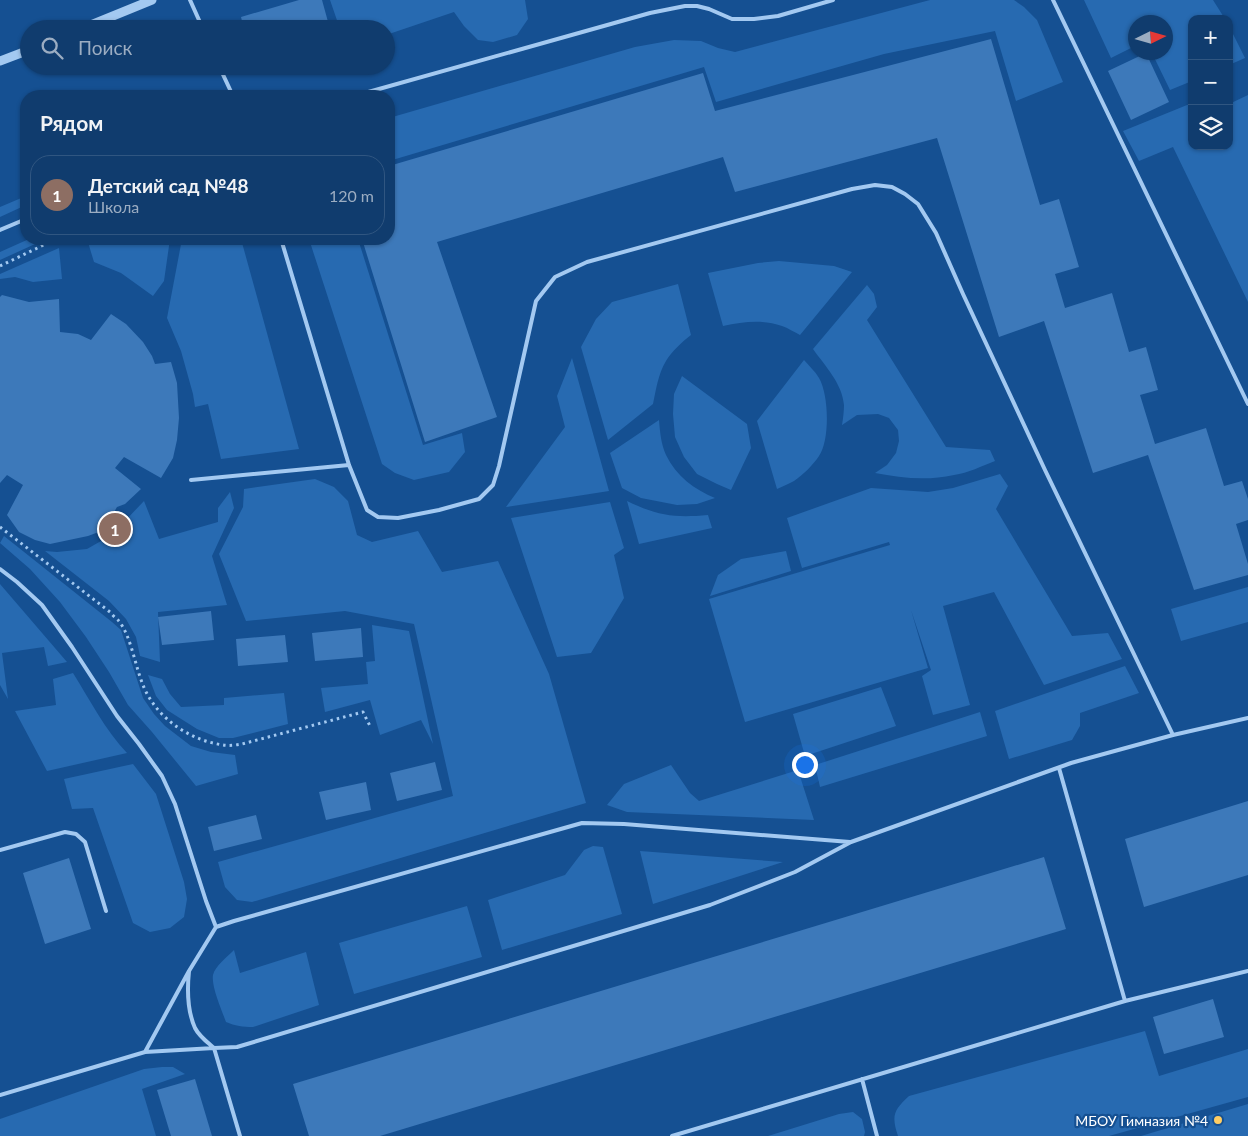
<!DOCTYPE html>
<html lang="ru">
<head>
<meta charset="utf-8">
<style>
  :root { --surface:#103c6e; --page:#194373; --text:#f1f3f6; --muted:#9cadc2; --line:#305681; --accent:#ffcd63 }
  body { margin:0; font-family:Lato,sans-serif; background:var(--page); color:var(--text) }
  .controls { position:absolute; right:15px; top:15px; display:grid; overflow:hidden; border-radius:10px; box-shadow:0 1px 4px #0004 }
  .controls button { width:45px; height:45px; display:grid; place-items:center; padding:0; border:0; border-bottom:1px solid var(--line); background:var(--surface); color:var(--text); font:25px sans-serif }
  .compass { position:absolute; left:1128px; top:15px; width:45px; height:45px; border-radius:50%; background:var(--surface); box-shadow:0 1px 4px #0004; rotate:85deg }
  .you { position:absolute; left:804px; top:764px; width:18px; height:18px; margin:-12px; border:4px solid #fff; border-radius:50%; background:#1a73e8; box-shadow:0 0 0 8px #1a73e833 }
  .badge { display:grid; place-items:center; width:32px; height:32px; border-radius:50%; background:var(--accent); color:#fff; font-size:16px; font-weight:700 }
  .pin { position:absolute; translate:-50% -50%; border:2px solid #fff; box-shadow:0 1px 5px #0006 }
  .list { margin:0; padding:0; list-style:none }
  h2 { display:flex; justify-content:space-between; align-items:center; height:65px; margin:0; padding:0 20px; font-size:21px }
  h2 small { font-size:16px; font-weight:400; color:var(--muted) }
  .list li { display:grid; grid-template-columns:32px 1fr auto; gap:15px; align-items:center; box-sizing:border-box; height:80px; margin:0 10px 10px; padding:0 10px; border:1px solid var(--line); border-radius:20px }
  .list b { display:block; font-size:19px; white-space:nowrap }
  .list p { margin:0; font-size:16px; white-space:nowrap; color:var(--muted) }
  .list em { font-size:16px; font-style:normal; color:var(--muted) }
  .icon { flex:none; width:28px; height:28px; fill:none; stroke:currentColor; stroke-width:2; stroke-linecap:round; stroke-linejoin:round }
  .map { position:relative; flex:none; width:1248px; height:1136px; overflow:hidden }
  .search { position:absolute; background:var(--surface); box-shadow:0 1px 4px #0004; left:20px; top:20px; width:375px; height:55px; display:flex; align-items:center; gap:12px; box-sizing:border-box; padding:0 18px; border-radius:28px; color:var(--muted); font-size:19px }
  .panel { position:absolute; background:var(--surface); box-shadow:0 1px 4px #0004; left:20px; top:90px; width:375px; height:155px; border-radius:20px }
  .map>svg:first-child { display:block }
  .green { fill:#276ab1 }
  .building { fill:#3d79ba }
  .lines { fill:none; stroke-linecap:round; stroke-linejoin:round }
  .path { stroke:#a3c9f1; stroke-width:3; stroke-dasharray:2.5 4; stroke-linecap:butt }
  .service { stroke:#a3c9f1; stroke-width:4 }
  .tertiary { stroke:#a3c9f1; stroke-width:9 }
  .poi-dot { fill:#ffcd63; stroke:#155092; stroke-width:2 }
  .labels { text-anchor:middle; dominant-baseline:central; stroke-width:4.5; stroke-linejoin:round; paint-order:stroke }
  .poi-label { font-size:14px; fill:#fff; stroke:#155092; text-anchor:end }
</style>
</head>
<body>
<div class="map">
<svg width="1248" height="1136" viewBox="0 0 1248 1136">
  <rect width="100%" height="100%" fill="#155092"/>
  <path class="green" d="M330 0H525L528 19 517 35 493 42 478 40 464 26 454 12 386 35V29H340Z
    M930 0H1014L1024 7 1037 20 1063 82 1016 101 995 31 884 54 716 102 704 67 389 161V118L635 47 674 40 701 41 718 48 735 52Z
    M1084 0H1213L1225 19H1192V81L1170 90 1152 53 1166 52V22H1136L1135 46 1111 58Z
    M1229 26 1245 58 1229 65Z
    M1248 95V302L1173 147 1139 161 1123 131 1192 103V146H1229V104Z
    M26 196V205L0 217V207Z
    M29 239H46L0 260V252Z
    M87 239H170L164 281 153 296 121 273 94 262Z
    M182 239H241L299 449 221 459 208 404 195 407 193 394 181 351 167 318Z
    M309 239H358L423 445 462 433 465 452 449 472 414 480 395 473 382 464Z
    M59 248 62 279 33 282 15 277 0 279V274Z
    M779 261 834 266 852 272 800 335C794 332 788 328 782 326 762 319 743 322 723 326L708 273 758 263Z
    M678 284 691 335C682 342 672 351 666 361 658 374 656 390 653 404L608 440 581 347 596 319 612 302Z
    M867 285 874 294 877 307 867 320 946 447 990 450 995 461C982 466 968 473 954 475 927 481 901 478 875 473L887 465 896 453 899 441 898 430 889 418 878 414 857 415 842 425C843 419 844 411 844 405 842 383 825 366 813 349Z
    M572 358 609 491 506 507 565 427 557 396Z
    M804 360C809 366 815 371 819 378 829 395 830 440 819 456 813 465 803 475 794 481 789 484 783 486 777 489L757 421Z
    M682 376 747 424 751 448 731 490 717 484 697 474 684 457 675 437 673 414 674 394Z
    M659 420C660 432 661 444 666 455 676 476 695 490 715 498L697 504 677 505 641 498 622 488 610 453Z
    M1000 474 1008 486 996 509 1072 636 1108 633 1122 659 1044 685 994 592 943 606 970 705 933 715 922 676 931 670 911 610 928 668 745 722 709 599 890 545 889 542 802 568 787 518 871 488 928 492 953 488Z
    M315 479 334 487 348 501 357 535 372 542 418 531 442 572 498 561 549 674 586 803 252 902 237 900 225 887 218 862 453 796 414 624 345 611 246 621 219 554 243 507 244 489Z
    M230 492 234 508 212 556 227 605 158 612 160 662 140 656 136 637 126 619 109 601 45 551 57 552 87 549 101 541 122 524 144 501 159 539 218 522V508Z
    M627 501C658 516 675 518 708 515L712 528 639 544Z
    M610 502 624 548 614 555 624 598 591 653 557 657 511 518Z
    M4 536 112 622 121 630 143 698 154 714 165 726 191 746 211 752 235 755 238 774 196 786 152 732 128 705 109 672 86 637 60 602 30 569 0 543Z
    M786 551 791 571 710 596 718 575 741 559Z
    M0 584 67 662 48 666 44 647 2 653 8 699 0 685Z
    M1248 587V622L1181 641 1171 609Z
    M372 625 409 631 433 744 421 720 380 735 370 700 325 712 321 688 368 684 366 662 375 661Z
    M1125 666 1139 693 1080 713V726L1072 740 1009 759 995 711Z
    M73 673C90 700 105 730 127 753L47 771 15 711 56 705 53 679Z
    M148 675 162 679 170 694 181 707 224 705V698L284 693 288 724 233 738H219L197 729 167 710 156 696Z
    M881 687 896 726 805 756 793 714Z
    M980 712 987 736 820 787 815 765Z
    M133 764 156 794 184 882 187 899 184 917 170 928 150 932 133 923 93 808 72 809 64 779Z
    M671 765 690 793 699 801 798 770 814 820 627 812 607 805 624 784Z
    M593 846 603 847 622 914 502 950 488 900 565 875 584 850Z
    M640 851 783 862 653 904Z
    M467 906 482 957 354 994 339 943Z
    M234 950 240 973 306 952 319 1005 253 1027C243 1027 235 1026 226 1022 222 1011 211 986 213 975 215 966 228 956 234 950Z
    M1145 1031 1159 1076 1248 1049V1097L1109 1136H898C891 1115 894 1110 909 1096Z
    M162 1067H173L185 1074 142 1089 156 1136H0V1119L144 1069Z
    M1248 1104V1136H1141Z
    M853 1112 862 1119 865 1132 864 1136H768L839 1114Z"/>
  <path class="building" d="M299 0H322L330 29H244L241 17Z
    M991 39 1040 205 1059 199 1079 267 1055 274 1065 308 1112 293 1129 352 1146 347 1158 390 1140 395 1155 444 1206 428 1224 486 1242 481 1248 499V520L1236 524 1248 564V575L1194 590 1148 455 1093 473 1044 321 999 337 937 138 735 192 723 157 437 242 497 417 425 442 362 239H389V166L703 73 715 111Z
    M1146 53 1169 102 1131 120 1108 71Z
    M2 295 29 302 59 299 60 332 78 334 91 340 111 314 126 324 143 342 152 356 155 364 171 362 177 383 179 418 177 440 173 458 161 478 124 457 115 468 141 489 125 504 117 507 104 530 88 536 50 544 35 540 19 532 7 515 23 485 7 475 0 483V297Z
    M211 611 214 640 162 645 158 617Z
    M361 628 363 657 315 661 312 633Z
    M285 635 288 662 238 666 236 639Z
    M435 762 442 790 397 801 390 773Z
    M366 782 371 810 326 820 319 792Z
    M1248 801V875L1144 907 1125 839Z
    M256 815 262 839 214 851 208 827Z
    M1044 857 1066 929 380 1136H309L293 1084Z
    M69 858 91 929 45 944 23 873Z
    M1213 999 1224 1037 1164 1054 1153 1017Z
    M195 1079 212 1136H171L157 1090Z"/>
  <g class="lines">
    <path class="path" d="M0 266 56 239
      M0 527 110 612C112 615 116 618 118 620 131 635 135 666 143 685 156 718 189 740 223 745 229 746 236 745 242 744L363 712 370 726"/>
    <path class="service" d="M190 0 203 29
      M1053 0 1248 404
      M219 66 233 96
      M354 96 650 13 685 6H697L709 9 732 19H754L778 16 833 0
      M0 230 26 219
      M281 239 349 465 367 510 378 517 398 518 439 510 479 499 493 485 499 466 536 301 555 277 587 262 852 189 875 185 892 187 905 194 918 204 936 233 963 294 1045 470 1173 735
      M191 480 349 465
      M0 569 17 582 42 605 72 647 117 716 139 744 162 776 175 804 206 901 216 927
      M1059 768 1125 1001
      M0 850 65 832 76 834 85 842 106 911
      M189 971C187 990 187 1010 195 1028 199 1036 207 1042 214 1048L237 1047 710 905 795 872 851 842 1071 763 1173 735 1248 718
      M145 1052 189 971 216 927 234 921 582 823 624 824 850 842
      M862 1079 877 1136
      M0 1095 145 1052 214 1048 240 1136
      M672 1136 1125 1001 1248 971"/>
    <path class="tertiary" d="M81 29 152 0
      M0 61 29 50"/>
  </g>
  <circle class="poi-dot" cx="1218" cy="1120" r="5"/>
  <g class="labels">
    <g class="poi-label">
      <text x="1208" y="1120">МБОУ Гимназия №4</text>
    </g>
  </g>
</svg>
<div class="controls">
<button>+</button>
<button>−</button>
<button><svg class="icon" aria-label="layers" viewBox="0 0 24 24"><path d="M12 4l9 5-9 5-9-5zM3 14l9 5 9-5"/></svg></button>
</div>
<svg class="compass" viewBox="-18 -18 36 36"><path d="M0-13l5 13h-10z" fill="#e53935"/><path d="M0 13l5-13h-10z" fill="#9cadc2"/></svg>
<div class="you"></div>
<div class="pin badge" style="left:115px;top:529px;background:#8d6e63">1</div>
<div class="search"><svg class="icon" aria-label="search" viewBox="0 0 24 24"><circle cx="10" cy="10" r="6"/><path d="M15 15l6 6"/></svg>Поиск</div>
<section class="panel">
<h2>Рядом<small></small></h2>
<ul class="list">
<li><span class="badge" style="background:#8d6e63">1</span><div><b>Детский сад №48</b><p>Школа</p></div><em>120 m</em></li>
</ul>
</section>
</div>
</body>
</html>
